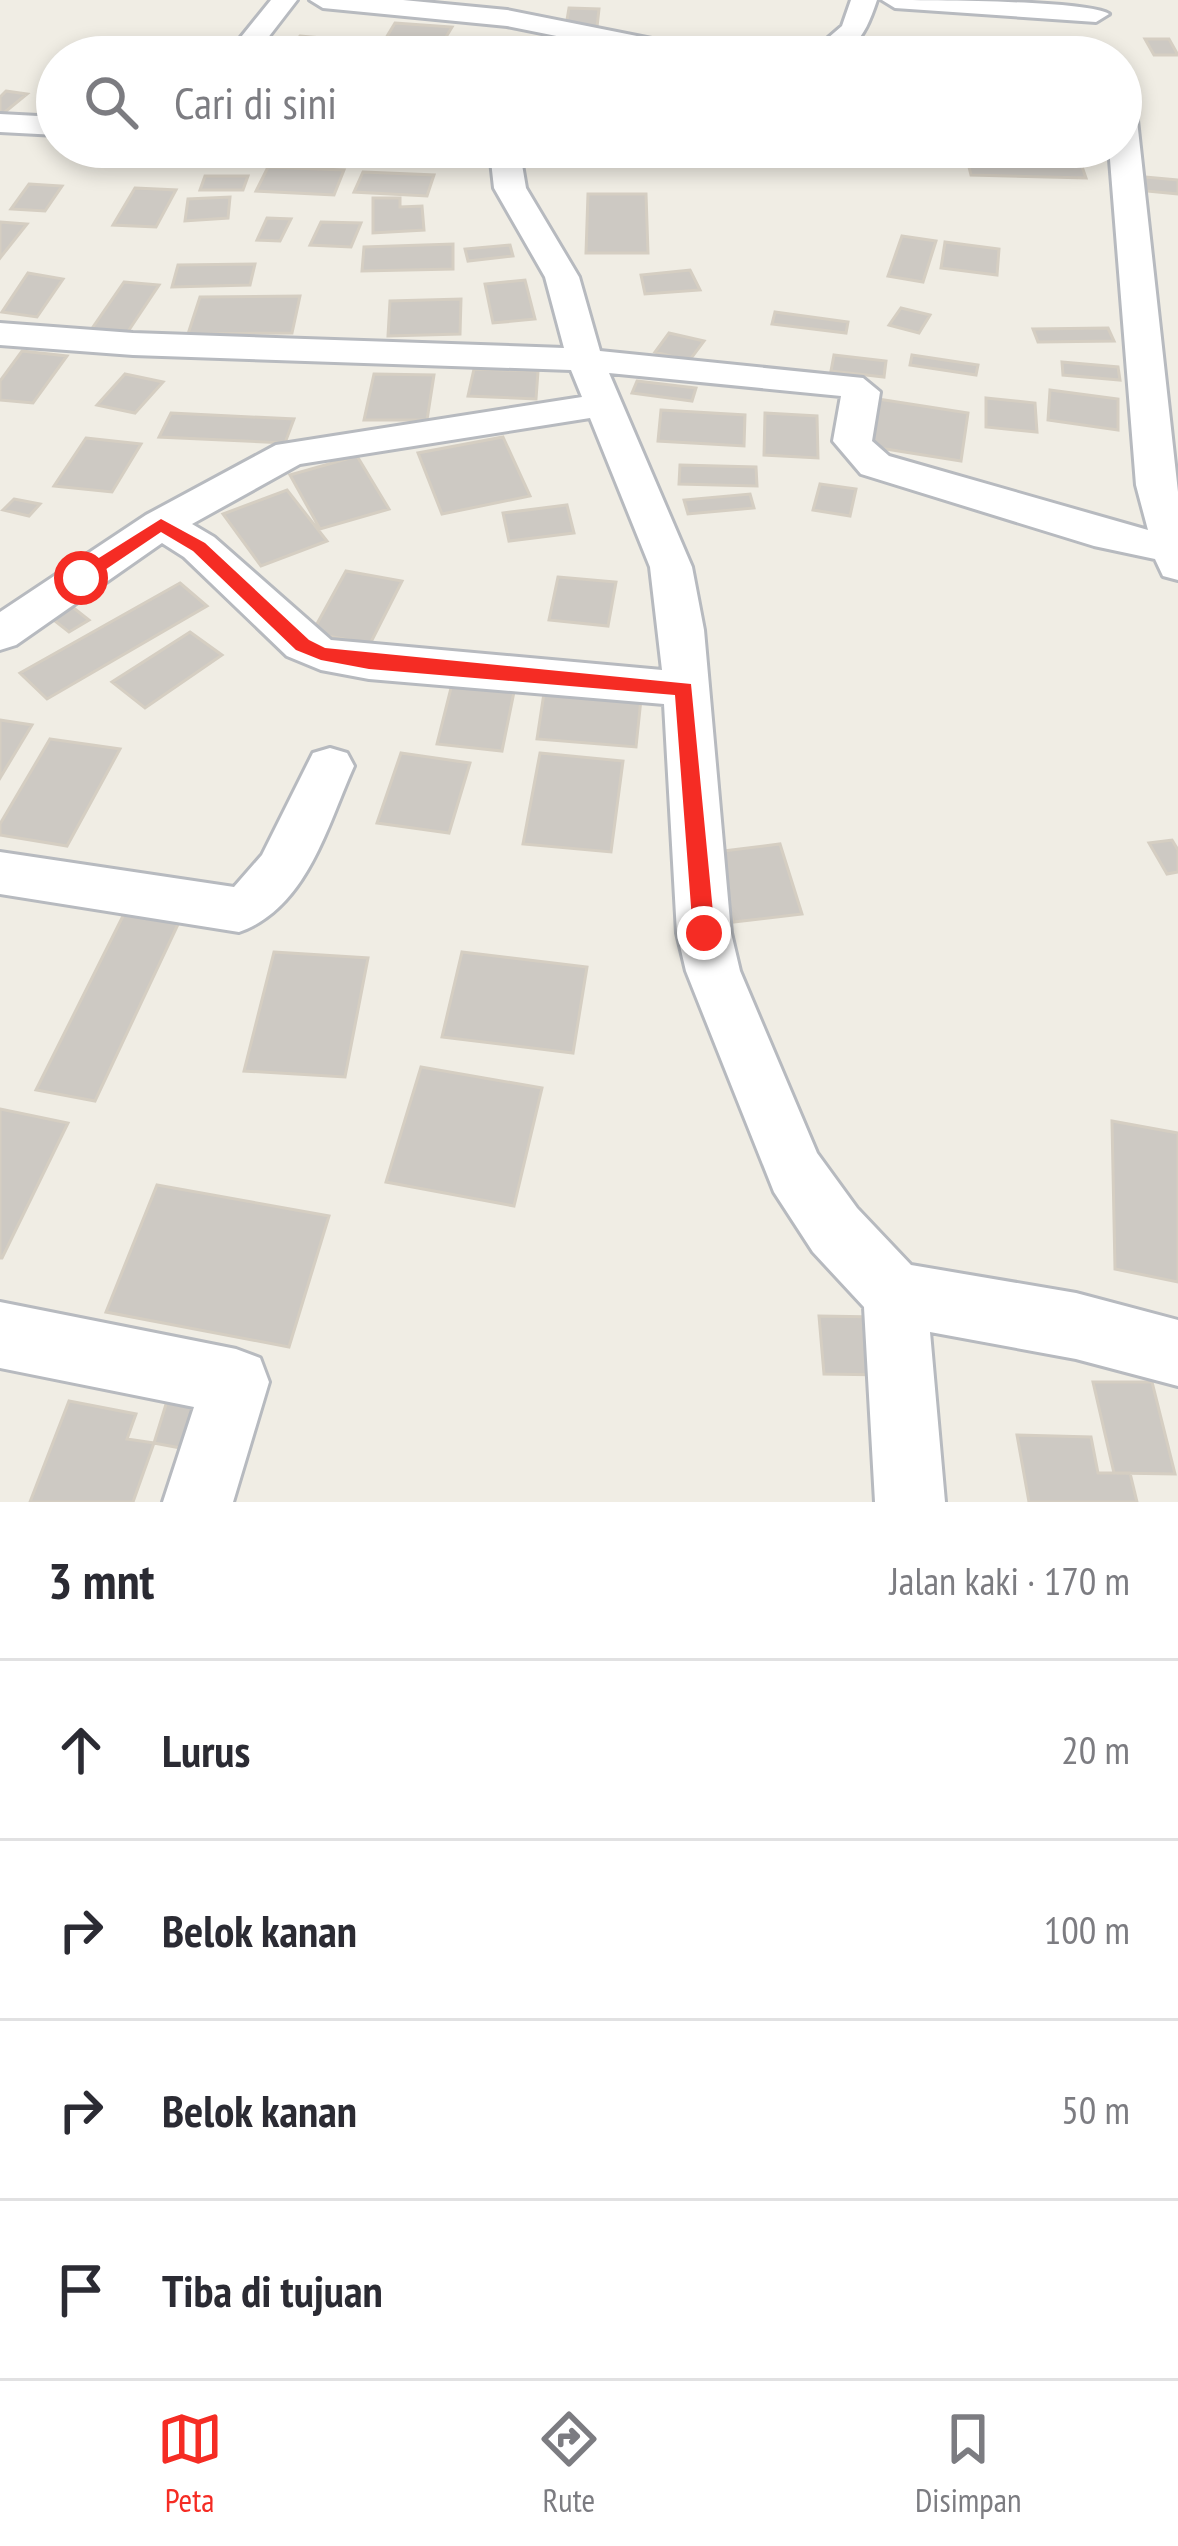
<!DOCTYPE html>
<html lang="id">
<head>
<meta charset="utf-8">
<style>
  :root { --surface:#fff; --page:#f7f7f7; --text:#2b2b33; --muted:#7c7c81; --line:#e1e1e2; --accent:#f52c24 }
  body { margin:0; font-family:"PT Sans Narrow",sans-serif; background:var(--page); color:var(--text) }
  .stop { position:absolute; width:36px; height:36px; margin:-27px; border:9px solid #f52c24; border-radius:50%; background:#fff }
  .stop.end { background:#f52c24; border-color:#fff; box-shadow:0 3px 12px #0008 }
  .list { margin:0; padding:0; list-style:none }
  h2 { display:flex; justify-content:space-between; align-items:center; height:156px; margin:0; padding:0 48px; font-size:51px }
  h2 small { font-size:39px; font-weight:400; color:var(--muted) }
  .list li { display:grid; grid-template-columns:78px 1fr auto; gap:36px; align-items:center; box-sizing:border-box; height:180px; padding:0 48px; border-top:3px solid var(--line) }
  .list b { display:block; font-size:45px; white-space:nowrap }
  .list em { font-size:39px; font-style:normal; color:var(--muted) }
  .icon { flex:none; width:66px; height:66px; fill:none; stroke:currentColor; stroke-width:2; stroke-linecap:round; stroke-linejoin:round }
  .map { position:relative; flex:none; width:1178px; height:1502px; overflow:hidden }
  .search { position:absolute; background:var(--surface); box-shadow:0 6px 18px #0003; left:36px; right:36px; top:36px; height:132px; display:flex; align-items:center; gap:30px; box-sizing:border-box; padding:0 42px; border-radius:66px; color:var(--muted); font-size:45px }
  .sheet { height:876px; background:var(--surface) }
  nav { display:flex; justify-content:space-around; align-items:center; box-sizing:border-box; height:168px; border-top:3px solid var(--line); background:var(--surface); font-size:33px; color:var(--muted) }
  nav a { display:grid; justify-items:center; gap:6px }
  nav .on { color:var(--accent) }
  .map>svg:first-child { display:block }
  .building { fill:#cdc9c3; stroke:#d5cec2; stroke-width:3 }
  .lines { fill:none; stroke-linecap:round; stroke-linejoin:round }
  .street-casing { stroke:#b7babf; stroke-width:6 }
  .street { fill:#fff; fill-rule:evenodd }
  .route { fill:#f52c24 }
</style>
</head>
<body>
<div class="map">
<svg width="1178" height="1502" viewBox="0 0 1178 1502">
  <rect width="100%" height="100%" fill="#f0ede4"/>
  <path class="building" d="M569 8 599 9 597 27 566 26Z
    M395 23 452 27 443 42 386 38Z
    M300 36 344 40 331 57H282Z
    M1145 39H1169L1178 55H1154Z
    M540 43 605 44 603 57H537Z
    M6 91 27 94 0 116V97Z
    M816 147H868V165L816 162Z
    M966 155 1079 158 1086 178 971 175Z
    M268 167 344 170 334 195 256 191Z
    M363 172 434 175 427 196 354 192Z
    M205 176H248L243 190H200Z
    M1145 177 1178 180V194L1146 191Z
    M29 184 62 186 45 211 11 209Z
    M135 188 176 190 156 227 113 225Z
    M588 194H646L648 253H586Z
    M230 197 228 218 185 221 188 199Z
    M373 198H400V207L422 206 424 230 373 233Z
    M267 218 291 219 280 241 257 240Z
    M0 222 27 224 0 258Z
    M321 222 361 223 351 247 310 245Z
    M902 236 936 241 923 282 888 276Z
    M945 242 999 249 997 275 941 268Z
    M453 244V269L362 271 364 247Z
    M510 245 513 256 468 261 465 249Z
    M255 264 250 285 172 287 178 265Z
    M690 270 700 290 645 294 641 275Z
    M28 273 63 279 37 317 2 312Z
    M525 280 535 319 493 323 485 284Z
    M124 282 159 285 127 333 91 330Z
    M300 296 292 333 188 334 200 297Z
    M461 299 460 334 388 336 390 301Z
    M901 308 930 315 919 333 889 325Z
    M775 312 848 322 846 333 772 324Z
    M1108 328 1114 341 1038 342 1033 329Z
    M669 333 704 341 689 361 655 352Z
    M22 351 67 356 33 403 0 400V381Z
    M834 355 886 361 884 377 831 371Z
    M912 355 978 365 976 375 910 365Z
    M1062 362 1118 367 1120 380 1063 375Z
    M474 369 538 371 536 399 468 396Z
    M125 374 163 382 135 413 97 405Z
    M374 374 434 375 427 420H364Z
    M637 381 696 388 692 401 632 393Z
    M1050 390 1118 399V430L1048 420Z
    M986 398 1035 403 1037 432 986 427Z
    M878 399 968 413 961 461 867 446Z
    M661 410 745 415 744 446 658 441Z
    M171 413 294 419 285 443 159 437Z
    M765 413 817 416 818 458 764 455Z
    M503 437 530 496 442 514 418 453Z
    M86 438 141 444 112 492 54 486Z
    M357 456 389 509 320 529 290 475Z
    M680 465 756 467 757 486 679 484Z
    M820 484 856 489 850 516 813 510Z
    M287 490 327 541 261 566 223 514Z
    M750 494 754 508 688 514 684 500Z
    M14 499 40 504 29 516 3 510Z
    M567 505 574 533 509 541 503 513Z
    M346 571 402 581 370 644 312 633Z
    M558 577 616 582 608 626 549 620Z
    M180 583 207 606 47 699 20 673Z
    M66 602 89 620 69 632 46 614Z
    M190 632 222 655 145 708 112 682Z
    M455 672 517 677 502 751 437 744Z
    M544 693 641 699 636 747 537 739Z
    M0 720 32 725 0 778Z
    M50 739 120 749 67 846 0 835V824Z
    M401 753 470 763 449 833 377 823Z
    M540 753 623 761 611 852 523 844Z
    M1172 840 1178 850V872L1167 874 1149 843Z
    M780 844 802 914 733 922 715 852Z
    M126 910 180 920 95 1101 36 1090Z
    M274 952 368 958 345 1077 244 1071Z
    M462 952 587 967 573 1053 442 1037Z
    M421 1067 542 1088 514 1206 386 1182Z
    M0 1109 68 1123 2 1258H0Z
    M1112 1121 1178 1133V1282L1115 1269Z
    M157 1185 329 1216 289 1347 106 1312Z
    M819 1316 878 1317 885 1375 824 1374Z
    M1093 1382H1152L1175 1474 1114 1473Z
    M69 1401 136 1414 127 1439 154 1443 133 1502H30Z
    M167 1401 215 1410 202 1452 154 1443Z
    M1017 1435 1091 1437 1098 1473H1130L1137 1502H1029Z"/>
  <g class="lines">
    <g class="street-casing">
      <path id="street" d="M271 0H297L253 57H225Z
        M310 0H403L507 10 702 49 716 57H661L507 26 323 8Z
        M851 0H877C863 42 852 57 806 57L842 26Z
        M882 0C921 0 1088 0 1109 14L1096 22 895 8Z
        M1121 102 1136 111 1178 492V580L1163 576 1155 559 1094 546 861 474 833 441 841 396 609 373 692 567 704 630 731 933 740 971 817 1153 857 1208 911 1265 1076 1293 1178 1320V1386L1076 1359 930 1332 945 1502H875L864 1307 813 1252 774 1192 686 971 677 933 664 704 369 679 321 670 287 656 184 557 162 543 16 645 0 650V612L146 515 276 445 582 397 571 370 133 355 0 345V323L133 333 564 348 545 277 494 188 491 161 409 156 394 147H519L526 188 579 277 600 351 863 378 880 392 872 441 889 456 1148 530 1136 485 1109 147H1121ZM590 418 650 567 662 670 331 640 214 537 192 524 300 464Z
        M0 114 57 117V135L0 132Z
        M330 748 347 753 354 766C327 826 307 908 239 932L0 894V852L234 887 262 855 313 753Z
        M0 1302 236 1349 260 1358 269 1382 233 1502H163L194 1407 0 1368Z"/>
    </g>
    <use href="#street" class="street"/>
  </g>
  <path class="route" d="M161 519 205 543 309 640 325 648 691 684 715 933 711 939H696L693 933 675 695 369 669 321 660 296 650 193 551 161 532 87 582H75V573Z"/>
</svg>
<div class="stop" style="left:81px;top:578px"></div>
<div class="stop end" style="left:704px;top:933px"></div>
<div class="search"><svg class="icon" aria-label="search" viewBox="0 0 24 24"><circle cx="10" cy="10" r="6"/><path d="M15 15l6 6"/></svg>Cari di sini</div>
</div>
<section class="sheet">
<h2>3 mnt<small>Jalan kaki · 170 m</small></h2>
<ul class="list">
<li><svg class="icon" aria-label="ahead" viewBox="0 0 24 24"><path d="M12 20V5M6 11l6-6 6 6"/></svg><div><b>Lurus</b></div><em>20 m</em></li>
<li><svg class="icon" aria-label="right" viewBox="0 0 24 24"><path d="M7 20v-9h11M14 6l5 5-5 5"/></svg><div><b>Belok kanan</b></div><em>100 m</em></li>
<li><svg class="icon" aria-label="right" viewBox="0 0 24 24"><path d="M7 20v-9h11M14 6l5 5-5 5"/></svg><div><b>Belok kanan</b></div><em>50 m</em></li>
<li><svg class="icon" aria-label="arrive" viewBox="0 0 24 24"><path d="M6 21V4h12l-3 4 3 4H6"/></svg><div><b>Tiba di tujuan</b></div></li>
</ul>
</section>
<nav>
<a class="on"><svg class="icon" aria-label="map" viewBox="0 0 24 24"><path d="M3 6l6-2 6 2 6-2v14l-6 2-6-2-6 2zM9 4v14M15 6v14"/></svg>Peta</a>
<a><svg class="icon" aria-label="directions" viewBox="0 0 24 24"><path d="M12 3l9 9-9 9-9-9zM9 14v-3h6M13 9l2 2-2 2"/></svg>Rute</a>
<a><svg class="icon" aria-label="saved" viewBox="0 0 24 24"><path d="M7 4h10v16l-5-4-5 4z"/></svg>Disimpan</a>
</nav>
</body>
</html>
